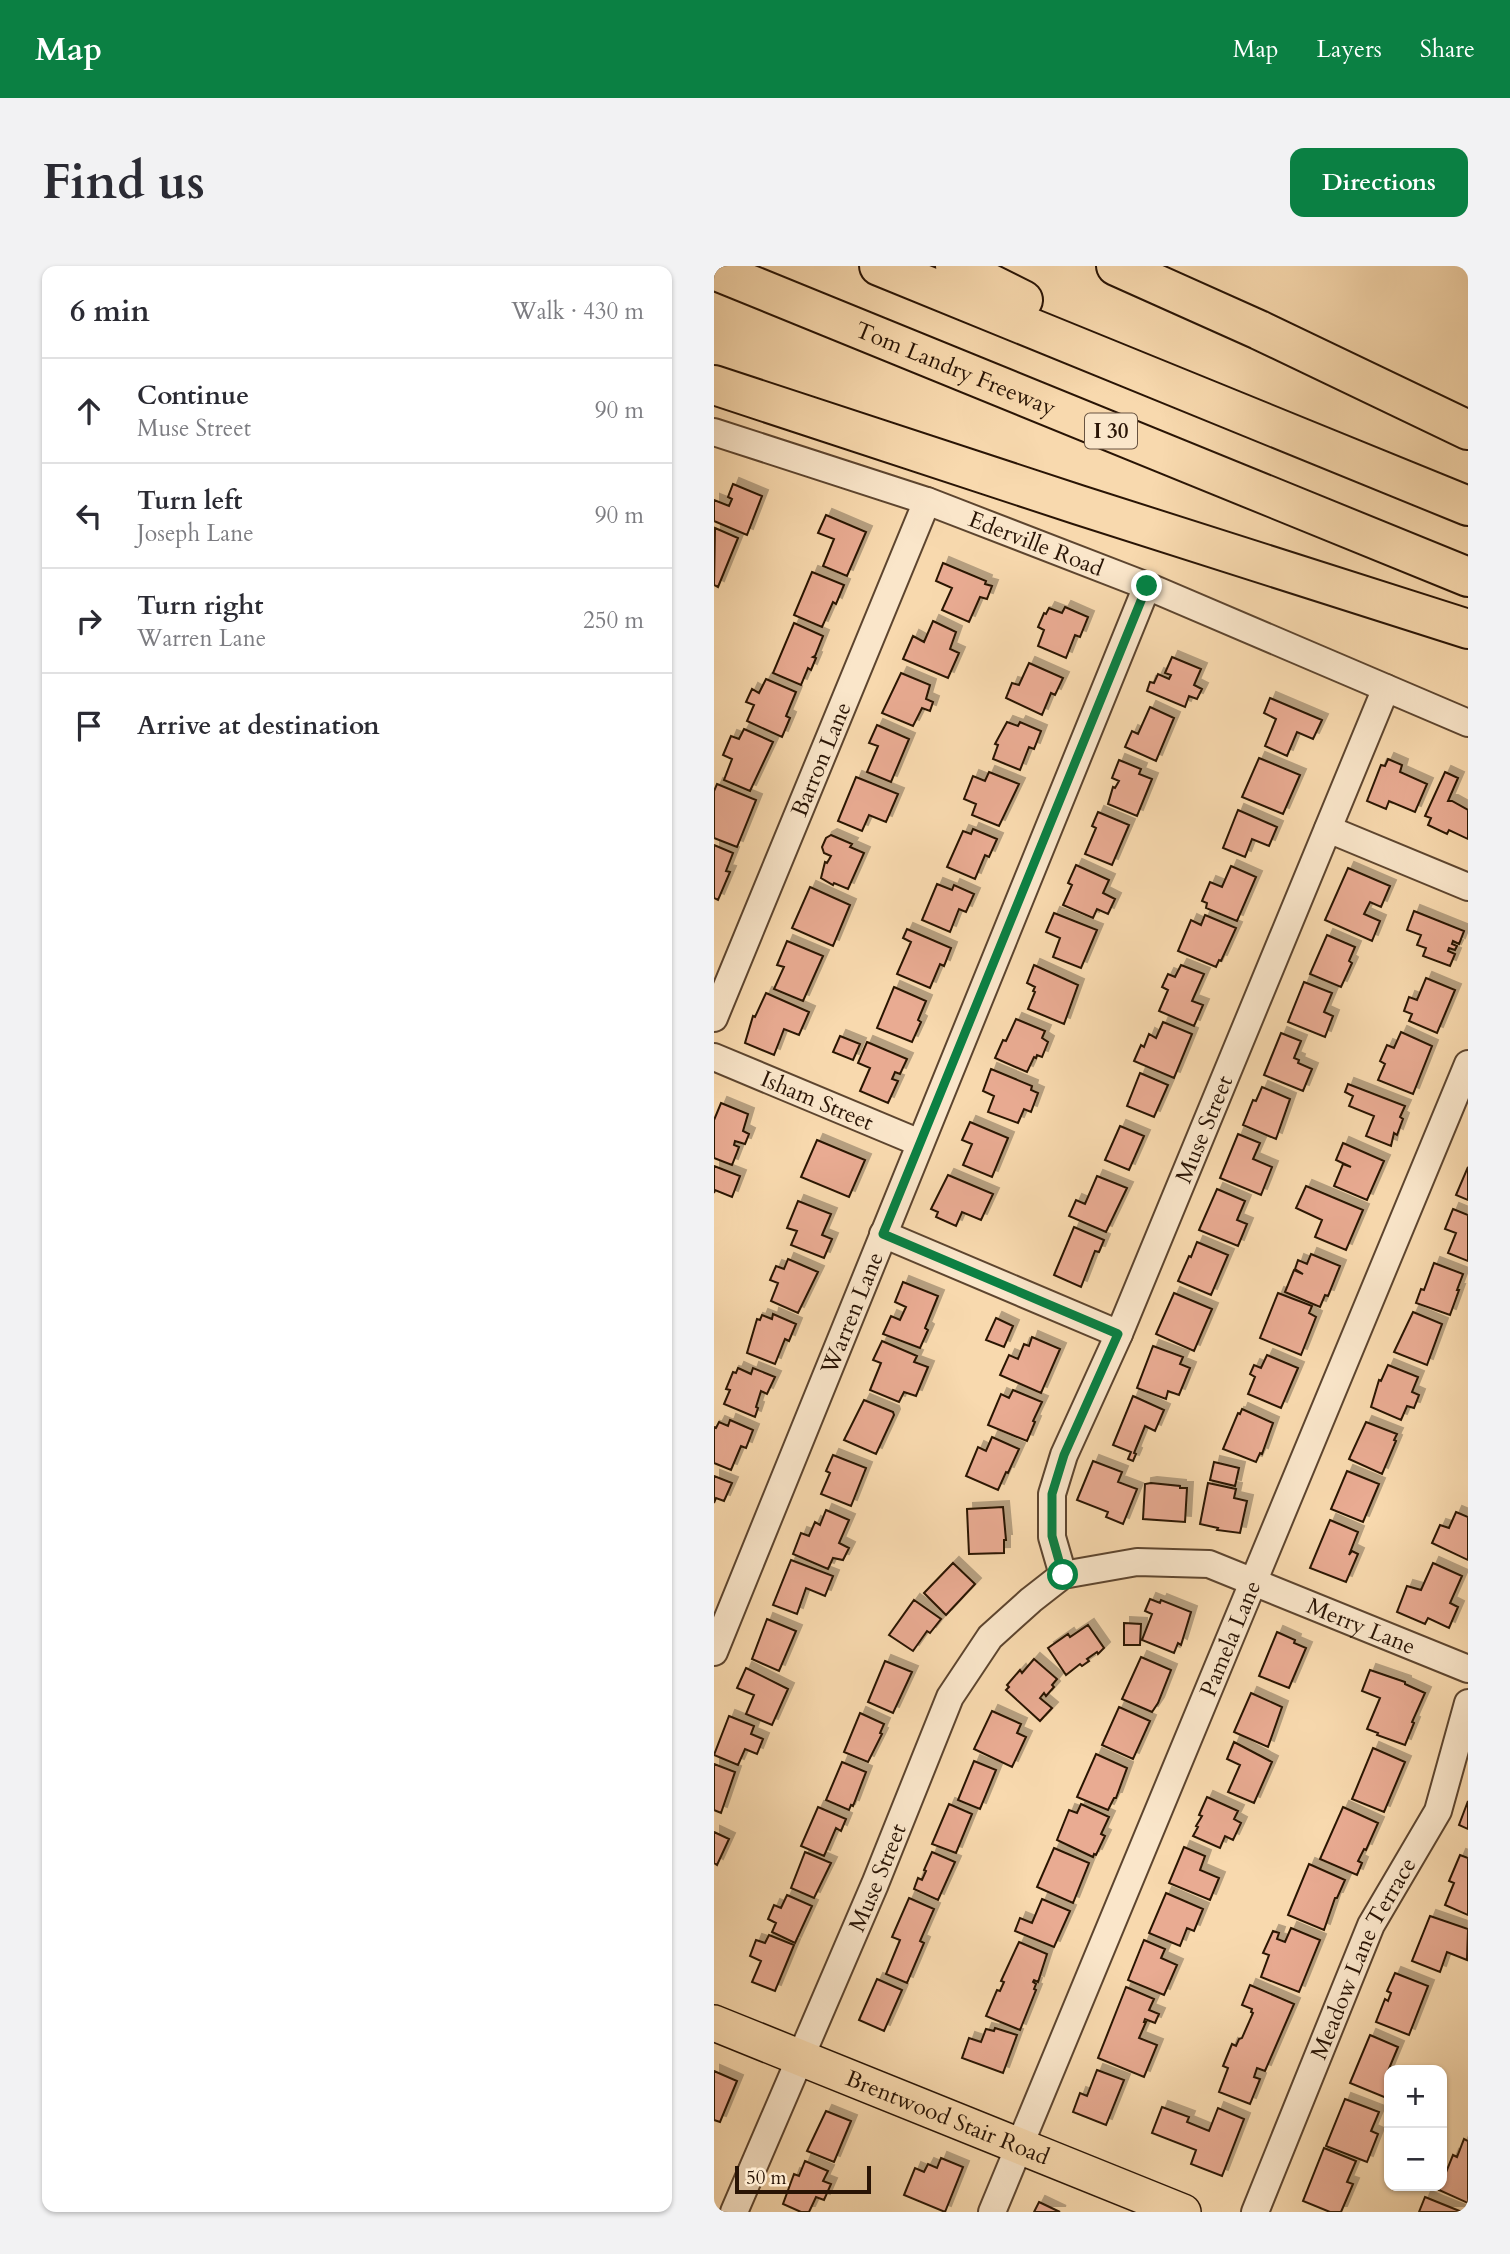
<!DOCTYPE html>
<html lang="en">
<head>
<meta charset="utf-8">
<style>
  :root { --surface:#fff; --page:#f2f2f3; --text:#2b2b33; --muted:#7c7c81; --line:#e1e1e2; --accent:#0b8043 }
  body { margin:0; font-family:Cardo,serif; background:var(--page); color:var(--text) }
  .controls { position:absolute; right:21px; bottom:21px; display:grid; overflow:hidden; border-radius:14px; box-shadow:0 2px 5px #0004 }
  .controls button { width:63px; height:63px; display:grid; place-items:center; padding:0; border:0; border-bottom:2px solid var(--line); background:var(--surface); color:var(--text); font:35px sans-serif }
  .scale { position:absolute; left:21px; bottom:18px; width:136px; box-sizing:border-box; padding-left:7px; border:4px solid #291405; border-top:0; font-size:19px; line-height:24px; white-space:nowrap; color:#291405; -webkit-text-stroke:5px #fae6ca; paint-order:stroke }
  .stop { position:absolute; width:21px; height:21px; margin:-16px; border:5px solid #0b8043; border-radius:50%; background:#fff }
  .stop.end { background:#0b8043; border-color:#fff; box-shadow:0 2px 7px #0008 }
  .list { margin:0; padding:0; list-style:none }
  h2 { display:flex; justify-content:space-between; align-items:center; height:91px; margin:0; padding:0 28px; font-size:30px }
  h2 small { font-size:23px; font-weight:400; color:var(--muted) }
  .list li { display:grid; grid-template-columns:46px 1fr auto; gap:21px; align-items:center; box-sizing:border-box; height:105px; padding:0 28px; border-top:2px solid var(--line) }
  .list b { display:block; font-size:26px; white-space:nowrap }
  .list p { margin:0; font-size:23px; white-space:nowrap; color:var(--muted) }
  .list em { font-size:23px; font-style:normal; color:var(--muted) }
  .icon { flex:none; width:38px; height:38px; fill:none; stroke:currentColor; stroke-width:2; stroke-linecap:round; stroke-linejoin:round }
  .map { position:relative; flex:none; width:754px; height:1946px; overflow:hidden; border-radius:14px }
  header { display:flex; align-items:center; gap:42px; box-sizing:border-box; height:98px; padding:0 35px; background:var(--accent); color:#fff }
  header strong { font-size:33px }
  nav { display:flex; gap:38px; margin-inline-start:auto; font-size:24px }
  .intro { display:flex; align-items:center; justify-content:space-between; box-sizing:border-box; height:168px; padding:0 42px }
  h1 { margin:0; font-size:49px }
  .button { padding:18px 32px; border-radius:14px; background:var(--accent); color:#fff; font-size:24px; font-weight:700 }
  main { display:flex; gap:42px; padding:0 42px }
  aside { flex:1; background:var(--surface); border-radius:14px; box-shadow:0 2px 5px #0004 }
  .map>svg:first-child { display:block }
  .building { fill:#e9ab92; stroke:#291405; stroke-width:2; filter:url(#shadow) }
  .lines { fill:none; stroke-linecap:round; stroke-linejoin:round }
  .minor-casing { stroke:#5d452f; stroke-width:30 }
  .major-casing { stroke:#291405; stroke-width:38 }
  .highway-casing { stroke:#291405; stroke-width:42 }
  .minor { stroke:#fae6ca; stroke-width:26 }
  .major { stroke:#f8d9ae; stroke-width:35 }
  .highway { stroke:#f8d9ae; stroke-width:38 }
  .route { stroke:#0b8043; stroke-width:9 }
  .labels { text-anchor:middle; dominant-baseline:central; stroke-width:5; stroke-linejoin:round; paint-order:stroke }
  .shield { fill:#fae6ca; stroke:#685340; stroke-width:2 }
  .shield-label { font-size:21px; font-weight:bold; fill:#291405 }
  .street-label { font-size:23px; fill:#291405; stroke:#fae6ca }
</style>
</head>
<body>
<header>
<strong>Map</strong>
<nav><a>Map</a><a>Layers</a><a>Share</a></nav>
</header>
<div class="intro"><h1>Find us</h1><a class="button">Directions</a></div>
<main>
<aside>
<h2>6 min<small>Walk · 430 m</small></h2>
<ul class="list">
<li><svg class="icon" aria-label="ahead" viewBox="0 0 24 24"><path d="M12 20V5M6 11l6-6 6 6"/></svg><div><b>Continue</b><p>Muse Street</p></div><em>90 m</em></li>
<li><svg class="icon" aria-label="left" viewBox="0 0 24 24"><path d="M17 20v-9H6M10 6l-5 5 5 5"/></svg><div><b>Turn left</b><p>Joseph Lane</p></div><em>90 m</em></li>
<li><svg class="icon" aria-label="right" viewBox="0 0 24 24"><path d="M7 20v-9h11M14 6l5 5-5 5"/></svg><div><b>Turn right</b><p>Warren Lane</p></div><em>250 m</em></li>
<li><svg class="icon" aria-label="arrive" viewBox="0 0 24 24"><path d="M6 21V4h12l-3 4 3 4H6"/></svg><div><b>Arrive at destination</b></div></li>
</ul>
</aside>
<div class="map">
<svg width="754" height="1946" viewBox="0 0 754 1946">
  <defs>
    <filter id="shadow"><feDropShadow dx="6" dy="-6" stdDeviation="0" flood-color="#0004"/></filter>
  </defs>
  <rect width="100%" height="100%" fill="#f8d9ae"/>
  <filter id="stains"><feTurbulence type="fractalNoise" baseFrequency=".00286" numOctaves="4"/><feColorMatrix values="0 0 0 0 .2 0 0 0 0 .09 0 0 0 0 .02 0 0 0 .5 -.17"/></filter>
  <radialGradient id="worn" r=".72"><stop offset=".6" stop-color="#630" stop-opacity="0"/><stop offset="1" stop-color="#630" stop-opacity=".3"/></radialGradient>
  <path class="building" d="M19 218 48 230 33 269 0 255V234L15 240 18 233 14 231Z
    M112 249 152 266 133 310 109 300 120 273 104 267Z
    M1 262 24 272 4 321 0 319Z
    M229 297 272 315 271 318 278 320 273 333 266 331 255 356 228 344 238 322 222 315Z
    M98 306 130 319 122 338 119 336 108 361 80 349Z
    M351 341 374 351 366 371 361 369 352 392 324 380 330 364 324 361 330 347 332 348 335 342 348 347Z
    M219 355 242 366 236 383 245 387 234 412 189 393 199 370 210 376Z
    M80 357 109 370 101 390 99 391 102 392 97 404 94 402 87 419 59 407Z
    M458 391 487 403 480 419 488 423 483 433 475 430 471 441 433 425 436 416 440 417 444 408 455 413 457 409 451 407Z
    M315 397 349 412 341 429 337 427 328 449 292 432 298 417 305 419Z
    M187 407 216 419 212 433 219 436 216 445 208 442 199 460 168 447Z
    M52 413 82 426 72 450 76 452 68 471 33 455 40 439 32 436 38 423 45 427Z
    M556 432 608 454 599 473 583 466 573 490 551 480 562 453 550 447Z
    M436 441 460 452 442 495 411 481 418 465 424 468Z
    M293 456 304 460 306 456 327 465 320 483 315 481 306 504 279 493 284 479 281 478Z
    M163 459 195 473 177 516 153 506 164 480 155 477Z
    M30 463 59 476 36 525 10 514 18 493 9 489 17 470 25 473Z
    M545 492 586 509 569 548 528 531Z
    M674 493 688 499 686 506 713 518 701 546 675 535 672 543 653 535 667 499 671 500Z
    M405 494 427 503 425 508 438 513 423 550 394 538 399 521 401 522 405 515 398 512Z
    M275 506 305 518 285 560 258 549 262 538 250 533 259 510 271 515Z
    M731 506 744 512 734 535H738L754 544V573L735 564 733 568 714 559 717 552 711 550Z
    M142 511 184 528 172 556 155 549 148 565 124 555Z
    M3 518 42 534 23 581 0 572V525Z
    M524 544 563 561 555 580 538 573 531 591 509 582Z
    M384 546 415 559 398 599 371 588 382 562 378 560Z
    M259 563 283 573 275 591 271 589 261 613 233 601 249 565 257 568Z
    M117 569 138 578 136 581 150 587 134 623 120 617 119 619 107 612 111 596 113 597 117 590 110 587 108 581 112 572Z
    M0 579 19 587 12 605 16 606 4 634 0 632Z
    M362 599 395 614 389 627 401 633 394 648 383 643 379 652 349 639 358 619 354 617Z
    M517 600 542 611 523 655 492 642 493 637 488 635 496 616 508 621Z
    M634 602 676 620 667 641 656 636 650 648 666 655 658 675 611 654Z
    M223 618 238 624 240 619 260 628 252 646 245 643 236 666 208 654Z
    M96 621 136 639 119 680 78 662Z
    M700 645 750 665 745 678 739 675 738 678 743 680 741 684 735 682 734 685 741 688 736 700 709 690 712 682 703 679 707 669 693 664Z
    M340 647 383 664 367 702 339 691 346 672 332 666Z
    M491 649 522 662 507 695 505 694 502 701 464 685 477 654 487 659Z
    M193 663 237 682 230 700 226 698 216 722 183 708 197 676 189 672Z
    M613 669 641 681 635 695 638 697 627 721 596 708Z
    M73 675 109 690 89 735 60 723 70 701 63 699Z
    M320 699 364 719 350 758 314 743 321 726 319 725 321 721 313 717Z
    M467 699 490 708 478 735 489 739 480 760 445 745 454 724 448 721 454 708 461 711Z
    M712 712 741 724 723 767 695 755 698 748 690 745 695 731 703 734Z
    M590 716 618 727 610 746 619 750 611 771 574 756Z
    M180 721 212 735 204 754 207 756 198 776 163 762Z
    M52 727 95 746 85 769 70 763 60 789 31 777 39 750 41 751Z
    M302 753 331 765 328 772 334 776 328 791 323 789 322 792 320 791 313 806 281 792 289 774 292 775Z
    M449 756 478 768 460 812 420 795 427 779 430 781 435 768 442 772Z
    M687 766 718 780 699 828 664 814 671 798 666 795 673 779 680 782Z
    M567 767 587 775 580 792 585 794 584 797 598 803 589 825 550 809Z
    M126 770 146 778 139 794 119 786Z
    M153 776 193 793 186 808 181 806 178 813 184 815 174 837 146 825 156 802 144 797Z
    M277 803 318 820 317 824 324 827 317 846 310 843 304 857 274 846 280 830 269 825Z
    M426 807 454 819 440 851 413 840Z
    M634 818 691 840 686 851 689 853 683 869 680 867 677 880 652 870 660 850 635 840 639 830 631 826Z
    M548 821 576 833 562 873 529 859 539 834 542 835Z
    M7 837 34 848 29 865 35 868 31 878 21 875 20 879 25 881 18 899 0 892V854Z
    M256 856 294 872 278 911 249 899 258 878 248 874Z
    M406 860 430 870 415 904 391 894Z
    M524 868 546 877 539 893 558 901 547 929 506 912Z
    M103 874 151 894 135 931 87 911Z
    M629 877 670 895 653 934 620 920 629 898 637 901 622 894Z
    M0 900 26 910 18 931 1 924 0 927Z
    M754 901V934L742 929Z
    M234 909 279 928 267 954 248 946 242 960 222 951 224 946 217 943Z
    M383 910 413 922 392 966 355 950 362 934 371 938Z
    M592 920 649 944 632 984 601 971 608 954 582 942Z
    M503 923 531 935 523 954 533 958 524 980 485 964Z
    M84 935 117 948 108 969 118 973 110 992 77 979 83 965 73 962Z
    M739 943 754 949V995L734 987 742 967 731 963Z
    M360 961 390 974 385 986 381 985 367 1021 340 1009Z
    M483 976 514 989 497 1029 464 1015 475 990 477 991Z
    M597 988 626 1000 614 1030 611 1029 606 1041 571 1026 580 1004 589 1008 581 1003 584 994 593 998Z
    M74 993 104 1006 84 1047 57 1035 64 1017 56 1014 62 1000 70 1003Z
    M720 997 749 1008 743 1024H745L736 1049 702 1037 707 1023 710 1024Z
    M189 1016 224 1030 211 1062 214 1064 206 1082 169 1068 177 1050 186 1054 192 1041 181 1036Z
    M460 1027 498 1043 480 1085 442 1068Z
    M564 1027 598 1040 595 1047 602 1051 587 1089 546 1072Z
    M699 1046 728 1058 713 1099 680 1086Z
    M59 1048 82 1058 75 1075 71 1073 61 1098 33 1087 43 1053 46 1054 48 1049 58 1053Z
    M282 1052 299 1060 290 1081 272 1074Z
    M318 1071 346 1083 327 1127 286 1109 295 1089 304 1093 310 1078 315 1080Z
    M168 1075 203 1090 200 1096 214 1101 202 1130 190 1126 185 1136 156 1124 167 1097 159 1094Z
    M439 1080 469 1091 466 1098 476 1102 465 1129 454 1125 452 1133 423 1122Z
    M553 1089 584 1102 567 1142 534 1128 541 1111 536 1108 540 1099 547 1102Z
    M674 1099 704 1111 698 1126 705 1129 700 1142 693 1140 687 1154 657 1141 665 1114 667 1115Z
    M24 1102 37 1108 39 1102 61 1111 53 1128 47 1125 42 1141 44 1142 41 1151 10 1138 16 1124 12 1123 19 1106 22 1107Z
    M299 1124 328 1136 319 1155 321 1156 313 1175 274 1159 287 1128 295 1132Z
    M419 1130 450 1144 441 1165 431 1160 420 1187 422 1188 419 1195 414 1193 417 1186 399 1179Z
    M150 1134 179 1146 180 1149 162 1188 130 1174Z
    M528 1143 559 1157 548 1188 546 1187 542 1196 509 1183 524 1147 526 1148Z
    M16 1154 39 1164 32 1182 27 1180 17 1204 0 1197V1161L2 1162 5 1156 14 1160Z
    M652 1156 683 1168 680 1174 682 1175 668 1208 635 1193Z
    M278 1171 305 1183 294 1207 292 1206 284 1224 252 1210 264 1181 272 1185Z
    M119 1189 152 1202 137 1240 107 1228 116 1207 112 1205Z
    M379 1195 408 1206 404 1216 423 1223 409 1258 392 1251 394 1246 363 1234Z
    M500 1196 525 1202 521 1220 496 1214Z
    M633 1205 665 1218 649 1256 617 1243Z
    M0 1210 18 1217 10 1235 2 1232 0 1237Z
    M437 1217 466 1220V1222H473L471 1256 429 1253 431 1218Z
    M494 1217 522 1223 520 1232 533 1235 526 1267 503 1264 504 1262 486 1258Z
    M289 1241 292 1274H290V1287L255 1288 253 1243Z
    M112 1244 135 1254 125 1277 135 1282 129 1294 119 1292 114 1303 79 1288 87 1267 95 1270 101 1256 106 1259Z
    M742 1246 754 1251V1294L718 1277 726 1259 735 1262Z
    M616 1254 644 1266 635 1289 638 1285 644 1288 632 1316 596 1302Z
    M77 1294 119 1310 111 1330 92 1322 83 1348 59 1339Z
    M239 1297 261 1318 232 1349 210 1327Z
    M719 1297 748 1310 736 1337 744 1341 735 1362 714 1352 711 1358 683 1346 693 1320 707 1324Z
    M436 1333 446 1337 447 1334 477 1346 467 1379 464 1377 460 1387 428 1374 438 1348 431 1345Z
    M200 1334 227 1353 216 1367 213 1365 199 1385 175 1369Z
    M53 1353 82 1365 65 1405 38 1393Z
    M410 1357 427 1358 426 1379H410Z
    M374 1359 390 1382 384 1388 383 1386 373 1393 375 1395 368 1400 366 1398 352 1409 334 1382 354 1368 356 1371Z
    M563 1366 581 1374 580 1377 592 1382 575 1422 545 1410Z
    M427 1391 457 1404 444 1437 438 1446 408 1433Z
    M320 1393 343 1413 338 1419 340 1421 332 1430 330 1427 326 1432 338 1442 326 1455 292 1424 295 1421 293 1419 306 1404 308 1407Z
    M171 1395 198 1406 179 1447 154 1436Z
    M32 1402 74 1423 58 1459 32 1448 40 1429 23 1422Z
    M656 1404 691 1416V1418L711 1427 698 1456 700 1457 691 1479 663 1469 664 1467 653 1463 666 1432 648 1425Z
    M537 1427 568 1441 554 1481 520 1466Z
    M405 1441 436 1455 419 1493 388 1479Z
    M278 1445 307 1458 303 1467 312 1471 298 1501 260 1483Z
    M146 1447 170 1458 166 1467 168 1468 154 1496 130 1486Z
    M15 1450 40 1460 37 1468 49 1473 43 1488 31 1483 24 1499 0 1489Z
    M520 1476 558 1496 540 1537 514 1526 526 1499 513 1493Z
    M659 1482 691 1496 670 1546 638 1533Z
    M382 1488 413 1502 402 1532H400L394 1544 363 1531Z
    M260 1495 282 1504 266 1543 244 1534Z
    M128 1496 152 1506 139 1540 137 1539 135 1544 112 1534Z
    M0 1498 21 1506 7 1547 0 1544Z
    M493 1531 524 1545 520 1553 527 1557 519 1574 511 1570 506 1582 479 1570 484 1561 482 1560 488 1550 485 1549Z
    M754 1535V1563L745 1559Z
    M235 1538 258 1548 242 1587 218 1578Z
    M367 1538 395 1551 387 1568 391 1570 382 1589 380 1588 379 1591 343 1574 355 1544 363 1547Z
    M104 1541 132 1553 127 1565 122 1562 110 1590 87 1580Z
    M629 1541 664 1557 652 1584 650 1583 644 1595 648 1597 643 1609 606 1593Z
    M0 1566 15 1573 3 1599 0 1597Z
    M470 1581 491 1590 486 1604 505 1612 496 1634 455 1617Z
    M340 1582 375 1597 359 1637 323 1621Z
    M91 1586 117 1597 100 1632 77 1622Z
    M218 1586 241 1596 224 1634 200 1623 204 1612 208 1614 212 1605 210 1604Z
    M746 1589 754 1592V1649L731 1639 740 1617 735 1615Z
    M595 1598 631 1614 623 1632H621L610 1664 574 1649Z
    M452 1627 489 1643 480 1665 473 1662 466 1680 435 1667Z
    M73 1629 98 1640 81 1677 58 1666 62 1657 54 1653 60 1639 67 1642Z
    M195 1632 220 1643 206 1675 210 1677 193 1717 172 1708 186 1674 178 1671Z
    M328 1633 356 1645 340 1681 301 1665 306 1652 318 1657Z
    M716 1650 754 1663 753 1694 733 1686 726 1706 698 1695Z
    M577 1662 606 1674 585 1726 547 1711 555 1689 549 1687 559 1665 565 1667 563 1673 571 1676Z
    M55 1669 80 1679 61 1725 38 1716 47 1695 36 1690 42 1674 51 1677Z
    M430 1674 451 1683 447 1692 463 1699 450 1729 414 1714Z
    M305 1676 333 1688 324 1716 320 1714 319 1716 322 1718 320 1723 322 1724 306 1764 272 1750 283 1724 286 1725 290 1716 287 1715Z
    M681 1707 714 1720 695 1769 662 1756 671 1733 674 1735 677 1727 673 1725Z
    M163 1713 188 1724 170 1765 145 1754Z
    M536 1719 580 1738 551 1805 543 1802 540 1811 546 1813 536 1838 505 1826 514 1802 509 1800 518 1778 522 1780 525 1773 528 1772 539 1747 537 1746 538 1743 528 1739Z
    M412 1721 440 1733 435 1744 445 1748 441 1757 431 1753 430 1756H432L425 1772 443 1779 430 1811 384 1792Z
    M281 1762 303 1769 289 1807 248 1792 255 1772 267 1776 272 1763 280 1765Z
    M656 1769 684 1781 674 1805 675 1833 636 1817Z
    M383 1804 410 1814 392 1859 359 1846 366 1827 373 1830Z
    M0 1805 23 1815 6 1856 0 1854Z
    M631 1833 665 1846 657 1865 664 1868 653 1896 612 1880Z
    M448 1841 475 1851 473 1856 495 1865 504 1842 530 1853 508 1910 477 1898 482 1884 438 1867Z
    M112 1845 137 1855 120 1896 93 1885Z
    M750 1873 754 1875V1937L725 1924 739 1889 743 1891Z
    M610 1882 642 1895 633 1916 639 1918 627 1946H616L589 1935Z
    M227 1892 249 1901 231 1946 190 1929 201 1902 210 1906 214 1898 223 1902Z
    M91 1895 114 1905 109 1915 117 1918 110 1934 102 1931 95 1946H87L69 1938 80 1908 85 1910Z
    M711 1931 748 1946H705Z
    M325 1936 346 1946H320Z"/>
  <g class="lines">
    <g class="minor-casing">
      <g id="minor">
        <path id="s1" d="M0 166 213 235 433 320 754 457"/>
        <path d="M614 563 754 621"/>
        <path id="s2" d="M0 752 213 235"/>
        <path id="s3" d="M0 791 206 877"/>
        <path d="M169 968 405 1068"/>
        <path id="s4" d="M349 1309 338 1271V1228L350 1189 405 1068 672 422"/>
        <path id="s5" d="M0 1386 433 320"/>
        <path id="s6" d="M20 1946 161 1618 236 1431 276 1371 317 1334 349 1309 423 1296 495 1298 754 1403"/>
        <path id="s7" d="M278 1946 754 798"/>
        <path id="s8" d="M541 1946 657 1659 724 1545 754 1437"/>
      </g>
    </g>
    <g class="major-casing">
      <g id="major">
        <path id="s9" d="M0 1757 469 1946"/>
      </g>
    </g>
    <g class="highway-casing">
      <g id="highway">
        <path d="M165 0 754 240"/>
        <path d="M241 0 309 34"/>
        <path d="M402 0 545 64 754 164"/>
        <path id="s10" d="M0 4 754 311"/>
        <path d="M0 119 365 239 754 363"/>
      </g>
    </g>
    <use href="#minor" class="minor"/>
    <use href="#major" class="major"/>
    <use href="#highway" class="highway"/>
  </g>
  <g class="lines">
    <path class="route" d="M349 1309 338 1270V1228L350 1189 404 1068 169 968 433 320"/>
  </g>
  <g class="labels">
    <rect class="shield" x="371" y="147.5" width="52" height="35" rx="5"/>
    <g class="shield-label">
      <text x="397" y="165">I 30</text>
    </g>
    <g class="street-label">
      <text stroke="none"><textPath href="#s10" startOffset="261">Tom Landry Freeway</textPath></text>
      <text stroke="none"><textPath href="#s1" startOffset="341">Ederville Road</textPath></text>
      <text stroke="none"><textPath href="#s2" startOffset="280">Barron Lane</textPath></text>
      <text stroke="none"><textPath href="#s3" startOffset="112">Isham Street</textPath></text>
      <text stroke="none"><textPath href="#s4" startOffset="478">Muse Street</textPath></text>
      <text stroke="none"><textPath href="#s5" startOffset="366">Warren Lane</textPath></text>
      <text stroke="none"><textPath href="#s6" startOffset="1038">Merry Lane</textPath></text>
      <text stroke="none"><textPath href="#s7" startOffset="621">Pamela Lane</textPath></text>
      <text stroke="none"><textPath href="#s6" startOffset="364">Muse Street</textPath></text>
      <text stroke="none"><textPath href="#s8" startOffset="276">Meadow Lane Terrace</textPath></text>
      <text stroke="none"><textPath href="#s9" startOffset="252">Brentwood Stair Road</textPath></text>
    </g>
  </g>
  <rect width="100%" height="100%" filter="url(#stains)"/>
  <rect width="100%" height="100%" fill="url(#worn)"/>
</svg>
<div class="controls">
<button>+</button>
<button>−</button>
</div>
<div class="scale">50 m</div>
<div class="stop" style="left:349px;top:1309px"></div>
<div class="stop end" style="left:433px;top:320px"></div>
</div>
</main>
</body>
</html>
